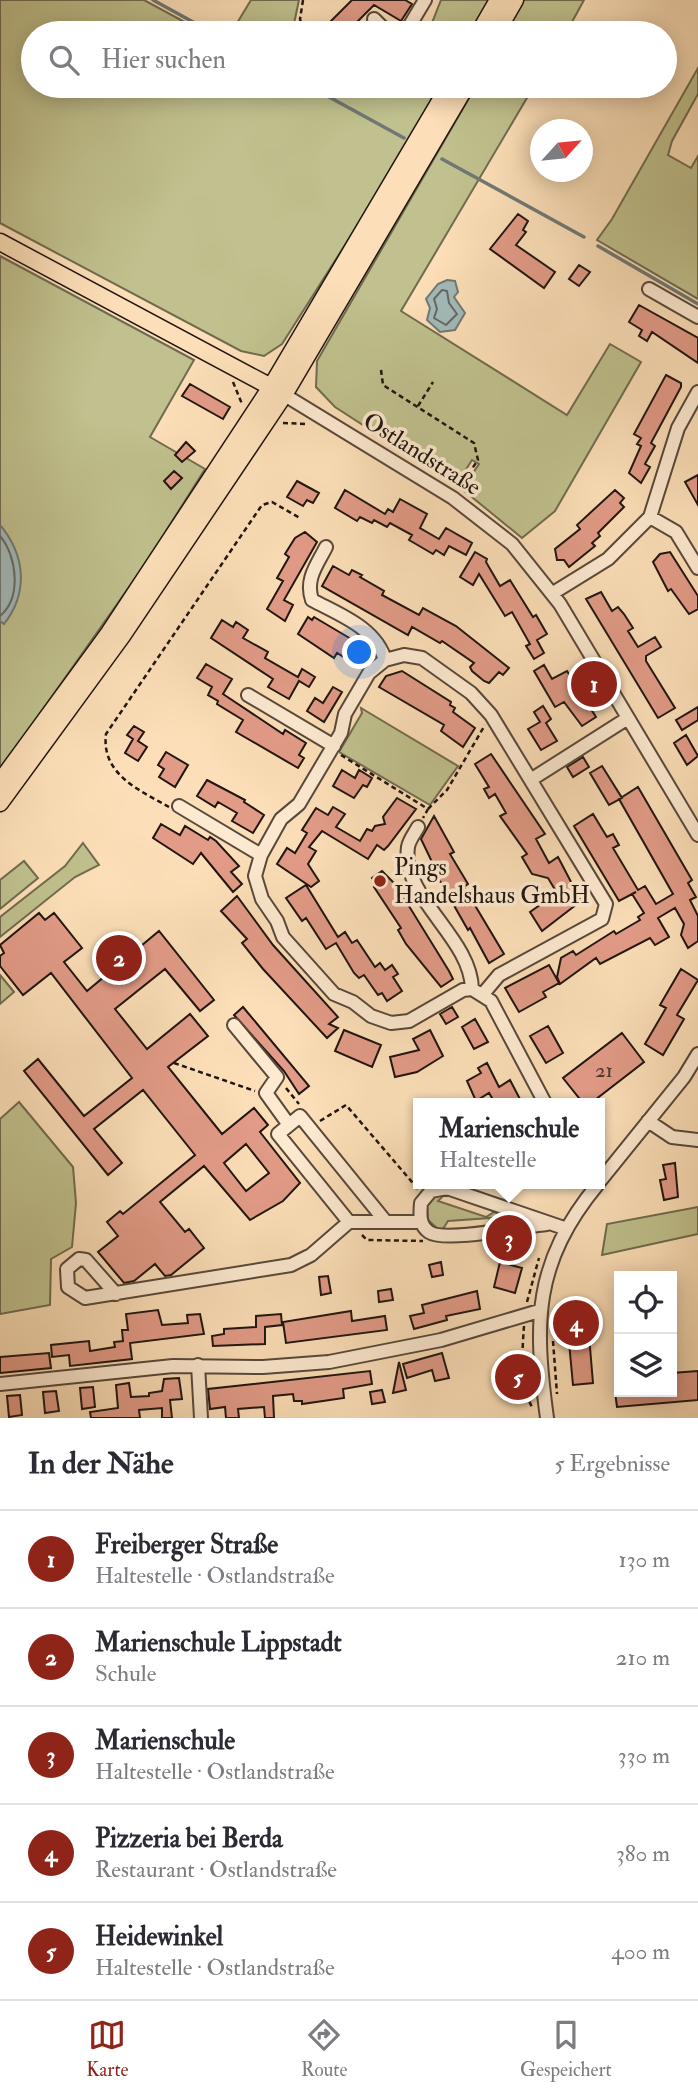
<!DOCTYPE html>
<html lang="de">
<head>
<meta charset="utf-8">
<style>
  :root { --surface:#fff; --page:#f2f2f3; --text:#2b2b33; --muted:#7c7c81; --line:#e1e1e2; --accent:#8f2418 }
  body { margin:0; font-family:"IM FELL Double Pica",serif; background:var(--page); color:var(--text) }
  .controls { position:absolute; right:21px; bottom:21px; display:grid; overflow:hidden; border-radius:0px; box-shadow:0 4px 18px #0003 }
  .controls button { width:63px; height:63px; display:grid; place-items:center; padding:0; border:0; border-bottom:2px solid var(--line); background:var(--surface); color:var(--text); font:35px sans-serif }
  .compass { position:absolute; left:530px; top:119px; width:63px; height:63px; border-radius:50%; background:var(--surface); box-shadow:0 4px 18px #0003; rotate:63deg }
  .you { position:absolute; left:360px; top:653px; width:24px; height:24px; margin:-18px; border:5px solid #fff; border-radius:50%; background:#1a73e8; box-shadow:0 0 0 10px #1a73e833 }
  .badge { display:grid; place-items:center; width:46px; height:46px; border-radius:50%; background:var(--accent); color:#fff; font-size:23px; font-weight:700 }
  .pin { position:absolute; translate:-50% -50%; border:4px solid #fff; box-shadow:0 2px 7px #0006 }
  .popup { position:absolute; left:413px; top:1098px; width:192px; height:91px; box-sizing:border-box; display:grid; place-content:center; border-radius:0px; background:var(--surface); filter:drop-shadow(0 2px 5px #0005); font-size:23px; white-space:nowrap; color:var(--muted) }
  .popup b { font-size:26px; color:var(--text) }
  .popup::after { content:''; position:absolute; left:50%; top:100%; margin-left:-14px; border:14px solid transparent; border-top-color:var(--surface) }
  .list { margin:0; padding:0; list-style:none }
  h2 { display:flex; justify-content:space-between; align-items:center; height:91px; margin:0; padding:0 28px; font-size:30px }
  h2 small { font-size:23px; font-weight:400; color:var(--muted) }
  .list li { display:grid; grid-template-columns:46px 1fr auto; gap:21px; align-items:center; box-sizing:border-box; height:98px; padding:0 28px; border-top:2px solid var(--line) }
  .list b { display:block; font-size:26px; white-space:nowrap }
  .list p { margin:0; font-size:23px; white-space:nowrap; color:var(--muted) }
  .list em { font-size:23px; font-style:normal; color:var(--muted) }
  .icon { flex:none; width:38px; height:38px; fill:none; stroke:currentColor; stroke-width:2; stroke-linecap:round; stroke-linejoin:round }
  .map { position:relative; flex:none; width:698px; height:1418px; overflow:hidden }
  .search { position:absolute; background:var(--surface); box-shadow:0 4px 18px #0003; left:21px; right:21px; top:21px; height:77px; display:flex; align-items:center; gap:18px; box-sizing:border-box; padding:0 24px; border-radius:38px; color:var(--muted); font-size:26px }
  .sheet { height:581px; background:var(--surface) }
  nav { display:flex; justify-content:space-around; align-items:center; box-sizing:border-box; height:98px; border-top:2px solid var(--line); background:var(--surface); font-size:19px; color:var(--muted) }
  nav a { display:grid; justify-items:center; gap:4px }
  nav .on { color:var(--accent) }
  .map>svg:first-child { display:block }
  .green { fill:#c0c18e; stroke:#706b4f; stroke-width:2 }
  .water { fill:#a3bab9; stroke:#6f7875; stroke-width:2 }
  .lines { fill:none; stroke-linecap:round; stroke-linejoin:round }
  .shore { stroke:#626864; stroke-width:2 }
  .stream { stroke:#6f7875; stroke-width:3.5 }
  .building { fill:#e29b87; stroke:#201510; stroke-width:2; fill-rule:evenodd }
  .minor-casing { stroke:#57483a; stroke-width:16 }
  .major-casing { stroke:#201510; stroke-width:19 }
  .path { stroke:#201510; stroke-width:2.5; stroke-dasharray:5 3.5; stroke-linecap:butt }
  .minor { stroke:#fdead1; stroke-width:12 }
  .major { stroke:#fcdfb8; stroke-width:16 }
  .poi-dot { fill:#8f2418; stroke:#fdead1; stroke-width:2.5 }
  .labels { text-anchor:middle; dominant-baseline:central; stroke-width:7; stroke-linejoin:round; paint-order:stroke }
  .number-label { font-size:21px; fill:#50362e }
  .street-label { font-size:24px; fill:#201510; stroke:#fdead1 }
  .poi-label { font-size:24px; fill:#201510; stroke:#fdead1; text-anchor:start }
</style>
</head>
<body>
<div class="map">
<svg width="698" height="1418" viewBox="0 0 698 1418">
  <rect width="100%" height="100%" fill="#fcdfb8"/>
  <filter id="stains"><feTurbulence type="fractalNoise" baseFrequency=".00286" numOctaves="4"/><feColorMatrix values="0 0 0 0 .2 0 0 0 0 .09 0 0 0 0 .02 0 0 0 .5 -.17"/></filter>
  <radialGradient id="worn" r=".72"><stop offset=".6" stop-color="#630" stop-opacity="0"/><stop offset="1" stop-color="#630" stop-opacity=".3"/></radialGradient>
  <path class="green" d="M0 0H144L205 33H33V86H339L358 97 393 86H442L394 168 282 344 264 356 241 351 0 223Z
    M251 0H299L292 33H231Z
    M441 0H490L472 33H428Z
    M524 0H584L566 33H505Z
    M698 68V94L672 141 668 155 691 168 698 156V299L597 240 612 219Z
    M476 86H534L401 311 567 415 610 344 641 362 555 511 522 538 462 489 479 464 472 460 456 485 335 407 316 387 317 361Z
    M0 256 194 360 150 437 205 469 146 563 0 770Z
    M361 708 458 766 430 805 339 752 362 713Z
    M83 843 99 865 75 877 0 937V917L65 866Z
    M24 861 38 878 0 909V880Z
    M0 975 14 992 0 1004Z
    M19 1102 73 1167 76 1203 72 1247 51 1259 50 1305 0 1314V1119Z
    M440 1194 444 1195 438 1201 486 1217 494 1212 506 1216 507 1221 486 1226 491 1218 448 1221 443 1229H438L428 1220 427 1204 434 1195Z
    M698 1207V1234L602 1255 607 1224Z"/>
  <path class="water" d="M447 280 455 281 458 292 454 297 465 313 455 330 440 332 427 320 430 308 426 299 438 284Z
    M0 525C25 555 29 592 4 624L0 621Z"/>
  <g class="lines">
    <path class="shore" d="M442 290 447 291 449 303 457 314 446 325 434 318 437 309 434 299Z
      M0 536C17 556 22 598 0 616"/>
    <path class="stream" d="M153 0 213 33
      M309 86 404 138
      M442 159 584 237
      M598 246 698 304"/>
  </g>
  <path class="building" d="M352 0H405L412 4 401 21 374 5 357 22 368 33H319Z
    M518 214 528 221 523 230 526 232 516 245 555 272 544 288 490 249Z
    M579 265 590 272 579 286 569 279Z
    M639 305 698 338V363L652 332 647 341 639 336 642 330 629 322Z
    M666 375 681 383V387L651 443 655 446 645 464 650 467 641 483 629 473 641 446 637 444 641 438 634 434Z
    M190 384 230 407 223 419 182 396Z
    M186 442 195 451 182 462 175 455Z
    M174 471 182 478 171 489 164 481Z
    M698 475V505L685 482Z
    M297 481 319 493 313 503 307 500 303 506 287 497Z
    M345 490 385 514 388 509 393 512 400 499 427 514 420 528 439 539 446 528 472 543 466 555 449 546 444 555 436 550 433 554 409 540 412 535 390 523 387 527 374 520 372 523 360 517 357 521 335 508Z
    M615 490 624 498 620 503 624 507 598 533 600 536 592 543 595 546 569 567 564 560H557L555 549 580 529 577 525Z
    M305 532 317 542 284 600 293 605 285 621 267 609 283 581 277 578 289 557 285 554 295 538Z
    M475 552 487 559 486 562 500 586 510 580 533 617 536 615 547 634 537 640 544 653 534 659 526 646 530 644 512 612 505 616 479 574 473 585 460 577Z
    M670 552 698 596V609L689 614 671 589 668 591 653 562 660 554Z
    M333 566 349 575 352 570 362 575 360 577 384 591 382 595 419 615 423 608 456 626 509 668 503 675 499 672 489 683 484 681 472 671 470 667 474 663 442 641 440 643 412 627 408 635 322 586Z
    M601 592 612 611 618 607 624 614 633 628 628 631 638 647 655 637 661 647 646 656V661L675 708 658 718 586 599Z
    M308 617 312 620 314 617 368 649 358 666 337 653 334 658 298 634Z
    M222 620 233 627 236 622 248 630 243 638 268 652 265 658 298 677 302 669 315 677 309 687 299 681 289 699 268 687 273 679 211 638Z
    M206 664 232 679 223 694 283 734 285 730 306 743 299 755 304 758 298 768 236 732 243 720 217 704 218 701 208 695 212 687 197 678Z
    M544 665 552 679 567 671 596 717 582 726 564 702 555 707 534 671Z
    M402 671 451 702 450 705 455 708 453 712 475 728 463 747 441 731 444 725 379 687 386 676Z
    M333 687 342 692 324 722 307 711 315 698 323 703Z
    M543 706 551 719 546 723 557 741 541 750 528 729 540 722 534 712Z
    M698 707V720L682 730 676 720Z
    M134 726 144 732 138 741 147 747 138 761 125 753 133 739 127 735Z
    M686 735 698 756 687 765 674 743Z
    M166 752 188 765 175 787 159 777 164 769 158 765Z
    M491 754 545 834 536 839 549 863 558 857 581 901 542 931 530 912 557 893 548 878 532 874 522 857 527 854 500 816 506 813 495 794 489 798 484 789 489 787 475 764Z
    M583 757 589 767 573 777 567 767Z
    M602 766 622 798 609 805 590 773Z
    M342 770 355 778 359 770 372 778 367 787 363 785 354 798 333 786Z
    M207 780 245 800 244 802 264 815 253 833 232 821 237 813 218 802 215 807 197 796Z
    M638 787 692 880 688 883 696 897 690 900 698 916V941L688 948 681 935 684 924 675 908 658 918 669 937 655 945 650 938 600 964 596 958 560 984 557 977 561 958 573 951 576 955 614 931 616 934 640 920 638 917 644 913 632 894 636 892 619 901 574 826 593 814 607 837 613 834 619 845 613 848 638 890 645 886 656 904 673 894 619 799Z
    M397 798 416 809 388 846 384 850 377 845 368 859 322 831 309 847 316 851 308 864 319 881 311 887 277 864 287 848 295 853 307 833 302 830 316 808 328 815 333 807 345 814 336 827 360 841 367 829 372 831 375 826 385 824 383 817Z
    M434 816 454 852 450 854 468 884 464 887 504 954 489 963 470 928 468 930 436 874 434 875 429 867 433 864 421 839Z
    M161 824 180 835 185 826 208 840 210 837 216 841 239 866 231 872 242 884 233 892 201 853 193 864 153 838Z
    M382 871 396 885 449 971 453 979 441 987 406 944 398 930 401 928 374 887 377 885 372 878Z
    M306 885 338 937 345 932 352 943 357 940 375 967 380 963 385 970 392 965 398 974 393 977 402 991 387 1001 382 993 378 995 364 975 359 978 354 973 336 943 326 949 306 918 302 921 286 898Z
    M237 896 273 945 338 1017 329 1024 338 1028 327 1038 263 969 242 943 247 939 221 911Z
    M39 913 45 920 54 913 82 948 64 962 87 991 159 931 214 1000 200 1011 165 969 115 1009 147 1049 190 1014 208 1036 168 1067 222 1134 254 1108 268 1125 260 1132 300 1183 283 1201 250 1220 204 1166 160 1202 185 1232 189 1229 204 1248 171 1275 165 1276 155 1264 134 1281 124 1283 98 1252 118 1236 107 1222 120 1211 123 1214 195 1155 143 1090 94 1129 122 1163 108 1175 24 1071 38 1059 84 1116 132 1078 51 973 23 995 0 966V956L4 953 0 945ZM246 1144 269 1173 246 1191 224 1163Z
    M549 965 559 983 543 992 546 997 519 1012 505 988Z
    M681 969 698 980 677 1015 684 1019 663 1055 645 1044 666 1008 660 1005Z
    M243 1007 309 1086 299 1094 284 1071 234 1015Z
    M452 1007 458 1017 446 1024 440 1014Z
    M475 1019 488 1042 474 1049 462 1027Z
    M548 1026 563 1053 546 1063 530 1036Z
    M344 1030 381 1045 372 1067 335 1051Z
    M430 1030 443 1056 417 1072 395 1077 390 1057 419 1050 413 1039Z
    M622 1033 644 1062 591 1103H583L563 1078Z
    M487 1063 499 1087 510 1080 522 1103H495L489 1093 476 1101 467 1081 481 1073 478 1068Z
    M675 1163 678 1197 664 1200 660 1180 666 1179 663 1165Z
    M441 1262 443 1275 432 1277 429 1265Z
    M500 1262 522 1268 515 1293 494 1287Z
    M328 1276 331 1293 321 1295 319 1277Z
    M391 1289 393 1300 379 1302 378 1291Z
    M477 1291 480 1309 446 1316 447 1320 414 1329 410 1316 424 1313 422 1305Z
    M586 1300 593 1383 573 1385 569 1342 574 1341 570 1302Z
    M158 1310 162 1325 188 1323 187 1315 200 1314 204 1334 130 1343 132 1359 70 1366 69 1355 52 1357 51 1345 89 1341 90 1351 115 1347 114 1342 123 1341 122 1330H128L126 1314Z
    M351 1311 352 1321 385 1316 387 1330 286 1343 283 1322Z
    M281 1314 282 1325 265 1327V1344L213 1346 212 1336 224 1334V1329L256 1327V1316Z
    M49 1353 51 1368 0 1373V1357Z
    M442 1353 449 1378 435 1381 432 1370 407 1378 403 1364Z
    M399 1362 406 1390 393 1393Z
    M370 1371 372 1384 343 1389 344 1398 302 1404V1401H294L293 1394 273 1396 274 1418H265L264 1407 238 1409 239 1418H226L225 1407 210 1409 208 1389Z
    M698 1371V1400L617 1407 615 1392H672V1373Z
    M179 1378 182 1399 170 1400 172 1418H162V1408L139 1410 140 1418H91L90 1412 118 1408 116 1385 129 1383 131 1397 149 1396V1393L162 1391 164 1379Z
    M93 1387 95 1407 82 1409 80 1388Z
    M382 1390 385 1402 372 1404 370 1392Z
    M56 1391 59 1411 45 1413 43 1392Z
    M20 1395 22 1415 9 1417 7 1396Z"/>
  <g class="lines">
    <g class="minor-casing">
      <path id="minor" d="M374 19 388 33
        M401 33 410 25 425 0
        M649 289 698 317
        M278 391 453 498 512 544 560 604 698 835
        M650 517 676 532 698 568
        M326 547C317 565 305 579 312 600 340 615 376 628 385 660
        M553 593 608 559 650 517 678 428 698 392
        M248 695 334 746
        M532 779 628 718
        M179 806 261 855
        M418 827C415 833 409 840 408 847 401 898 471 937 472 989
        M483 994 499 975 602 919 606 904 491 715 471 693 422 658 404 655 385 660 369 673 345 714 341 733 299 804 281 819 261 855 255 876 262 899 277 921 283 937 334 994 353 1002 371 1016 391 1023 409 1021 463 990 472 989 491 1001 545 1103
        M234 1025 277 1077 266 1093 289 1125
        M648 1121 672 1137 698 1140
        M600 1181 684 1077 698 1054
        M349 1222 278 1134 300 1116 386 1222
        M547 1224C525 1226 445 1243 429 1232 419 1225 420 1214 421 1203L431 1191 447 1188 567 1229
        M116 1294 86 1260 79 1259 67 1269 68 1287 85 1298 291 1265 311 1255 349 1222H421
        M198 1365 201 1418
        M0 1384 173 1366 263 1367 329 1362 441 1340 539 1311
        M547 1418C534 1322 533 1263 598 1184"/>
    </g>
    <g class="major-casing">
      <path id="major" d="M479 33 498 0
        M496 33 515 0
        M0 242 271 387
        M0 782 109 633 271 387 449 86
        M0 803 122 636 284 395 466 86"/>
    </g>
    <path class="path" d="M303 0 300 19 304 33
      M381 370 383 385 474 443 478 460 458 489
      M233 382 242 404
      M418 406 433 382
      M283 423 307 424
      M579 662 598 691
      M341 755 428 809 423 818
      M169 807C139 790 101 774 106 734L262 505 272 502 300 518
      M428 809 447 790 485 725
      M174 1063 255 1091
      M286 1088 299 1104
      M320 1121 346 1105 418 1189
      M362 1235 367 1240 423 1241
      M527 1302 539 1258
      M524 1326C522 1352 520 1386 533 1409
      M553 1341 557 1394"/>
    <use href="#minor" class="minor"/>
    <use href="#major" class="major"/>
  </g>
  <circle class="poi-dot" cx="380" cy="881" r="7"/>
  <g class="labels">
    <g class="number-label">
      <text x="604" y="1070">21</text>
    </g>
    <g class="street-label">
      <text transform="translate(422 454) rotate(32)">Ostlandstraße</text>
    </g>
    <g class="poi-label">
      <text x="394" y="867">Pings<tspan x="394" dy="28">Handelshaus GmbH</tspan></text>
    </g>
  </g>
  <rect width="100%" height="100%" filter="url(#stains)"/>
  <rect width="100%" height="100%" fill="url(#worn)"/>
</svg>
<div class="controls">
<button><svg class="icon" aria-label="locate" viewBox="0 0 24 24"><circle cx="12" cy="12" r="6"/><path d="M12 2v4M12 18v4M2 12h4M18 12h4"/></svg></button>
<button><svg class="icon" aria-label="layers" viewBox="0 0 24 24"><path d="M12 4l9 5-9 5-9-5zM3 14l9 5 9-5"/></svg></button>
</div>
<svg class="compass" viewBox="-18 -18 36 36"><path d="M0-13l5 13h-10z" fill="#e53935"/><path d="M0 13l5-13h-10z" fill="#7c7c81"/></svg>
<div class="you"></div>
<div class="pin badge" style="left:594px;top:684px">1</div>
<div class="pin badge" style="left:119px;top:958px">2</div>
<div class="pin badge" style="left:509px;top:1238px">3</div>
<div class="popup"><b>Marienschule</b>Haltestelle</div>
<div class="pin badge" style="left:576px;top:1323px">4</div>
<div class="pin badge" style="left:518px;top:1377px">5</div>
<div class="search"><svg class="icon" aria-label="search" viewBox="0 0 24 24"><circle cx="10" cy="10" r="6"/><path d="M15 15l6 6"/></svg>Hier suchen</div>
</div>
<section class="sheet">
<h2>In der Nähe<small>5 Ergebnisse</small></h2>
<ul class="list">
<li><span class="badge">1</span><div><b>Freiberger Straße</b><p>Haltestelle · Ostlandstraße</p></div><em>130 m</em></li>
<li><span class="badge">2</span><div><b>Marienschule Lippstadt</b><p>Schule</p></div><em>210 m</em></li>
<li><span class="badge">3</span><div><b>Marienschule</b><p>Haltestelle · Ostlandstraße</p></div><em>330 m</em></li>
<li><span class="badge">4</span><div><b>Pizzeria bei Berda</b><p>Restaurant · Ostlandstraße</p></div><em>380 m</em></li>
<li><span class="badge">5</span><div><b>Heidewinkel</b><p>Haltestelle · Ostlandstraße</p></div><em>400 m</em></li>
</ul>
</section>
<nav>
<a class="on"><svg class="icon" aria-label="map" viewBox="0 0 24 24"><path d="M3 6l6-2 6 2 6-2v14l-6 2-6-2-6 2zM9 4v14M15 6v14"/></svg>Karte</a>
<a><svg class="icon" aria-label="directions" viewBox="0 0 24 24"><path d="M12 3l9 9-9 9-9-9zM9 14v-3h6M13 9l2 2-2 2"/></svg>Route</a>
<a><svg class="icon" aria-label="saved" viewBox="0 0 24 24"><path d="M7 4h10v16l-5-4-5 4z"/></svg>Gespeichert</a>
</nav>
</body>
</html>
